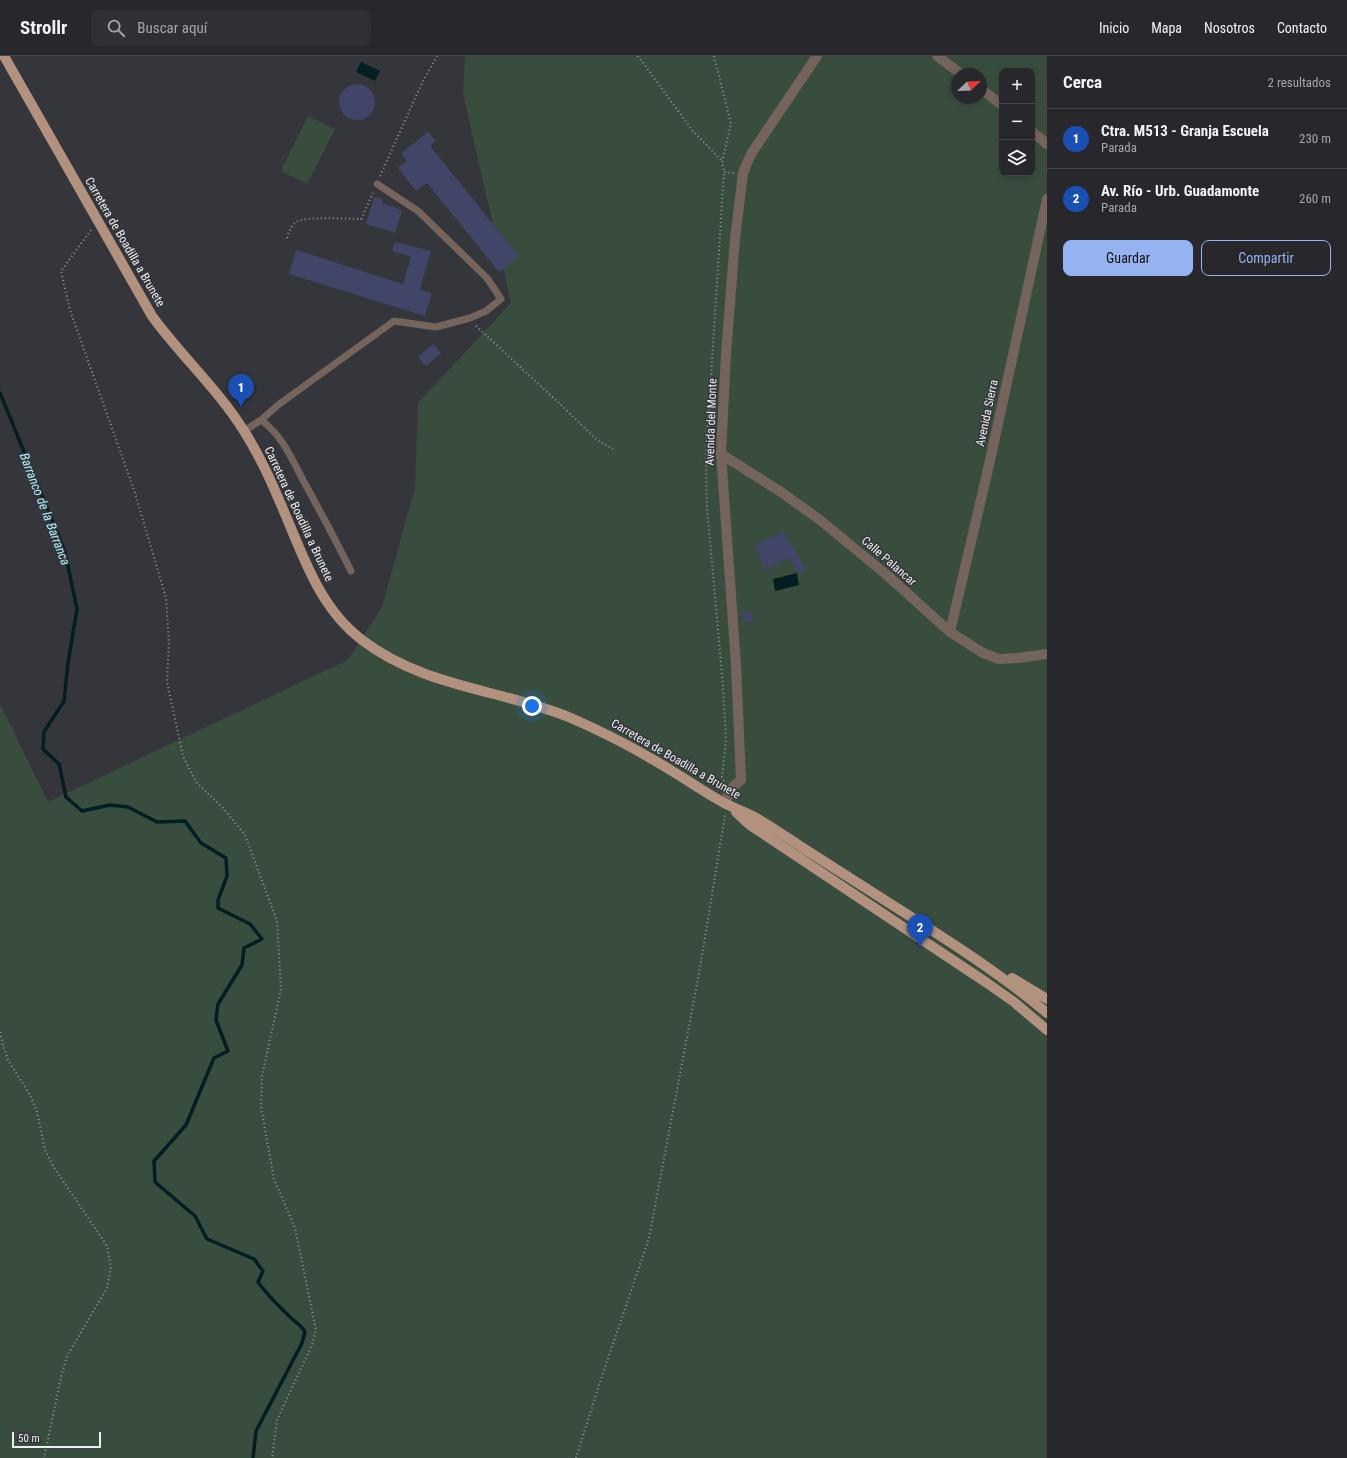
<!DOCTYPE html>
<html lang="es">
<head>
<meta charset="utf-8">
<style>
  :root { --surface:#28282c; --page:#303034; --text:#f1f3f6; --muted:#a5a6a9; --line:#444448; --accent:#95b2f1 }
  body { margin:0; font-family:"Roboto Condensed",sans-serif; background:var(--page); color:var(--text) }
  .controls { position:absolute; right:12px; top:12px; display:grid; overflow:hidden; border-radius:8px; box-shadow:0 2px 6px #0003 }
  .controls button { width:36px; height:36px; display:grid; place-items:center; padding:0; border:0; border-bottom:1px solid var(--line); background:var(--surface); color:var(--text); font:20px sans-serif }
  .compass { position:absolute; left:951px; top:12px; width:36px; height:36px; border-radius:50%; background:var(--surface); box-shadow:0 2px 6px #0003; rotate:67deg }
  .scale { position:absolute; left:12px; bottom:10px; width:89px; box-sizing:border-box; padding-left:4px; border:2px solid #edeef1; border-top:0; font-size:11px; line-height:14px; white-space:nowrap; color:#edeef1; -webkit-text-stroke:3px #35363b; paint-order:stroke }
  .you { position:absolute; left:532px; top:650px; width:14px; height:14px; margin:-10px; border:3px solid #fff; border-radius:50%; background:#1a73e8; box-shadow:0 0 0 6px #1a73e833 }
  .badge { display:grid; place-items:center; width:26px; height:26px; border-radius:50%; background:var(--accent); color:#fff; font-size:13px; font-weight:700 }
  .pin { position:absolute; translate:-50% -33px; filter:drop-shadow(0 1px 2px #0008) }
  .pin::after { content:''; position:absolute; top:21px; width:14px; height:12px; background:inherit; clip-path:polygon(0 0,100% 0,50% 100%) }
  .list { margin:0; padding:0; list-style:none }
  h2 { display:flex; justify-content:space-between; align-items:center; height:52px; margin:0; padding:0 16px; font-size:17px }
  h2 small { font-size:13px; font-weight:400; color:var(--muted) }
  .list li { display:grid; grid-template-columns:26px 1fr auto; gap:12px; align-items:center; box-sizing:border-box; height:60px; padding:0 16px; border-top:1px solid var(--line) }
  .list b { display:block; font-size:15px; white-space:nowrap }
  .list p { margin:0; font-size:13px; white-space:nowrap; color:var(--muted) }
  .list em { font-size:13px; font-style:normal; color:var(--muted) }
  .actions { display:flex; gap:8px; padding:12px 16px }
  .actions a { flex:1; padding:9px 0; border:1px solid var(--accent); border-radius:8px; text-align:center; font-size:14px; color:var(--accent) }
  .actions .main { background:var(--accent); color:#111 }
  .icon { flex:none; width:22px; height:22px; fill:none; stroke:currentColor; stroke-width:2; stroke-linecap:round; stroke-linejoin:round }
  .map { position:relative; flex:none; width:1047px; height:1402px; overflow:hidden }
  header { display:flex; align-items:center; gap:24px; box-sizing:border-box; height:56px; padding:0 20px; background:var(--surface); border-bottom:1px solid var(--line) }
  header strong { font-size:19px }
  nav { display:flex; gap:22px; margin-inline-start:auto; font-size:14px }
  .search { width:280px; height:36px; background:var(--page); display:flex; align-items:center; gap:10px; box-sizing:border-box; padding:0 14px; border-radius:8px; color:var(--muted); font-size:15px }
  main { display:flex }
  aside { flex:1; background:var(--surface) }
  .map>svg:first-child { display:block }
  .green { fill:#394d3e; fill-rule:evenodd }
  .water { fill:#021e22 }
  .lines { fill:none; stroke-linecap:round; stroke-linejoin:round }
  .stream { stroke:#021e22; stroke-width:3.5 }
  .building { fill:#414567 }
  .path { stroke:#96979b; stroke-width:2; stroke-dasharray:1 3; stroke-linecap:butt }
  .lane { stroke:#75645c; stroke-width:7 }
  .street { stroke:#75645c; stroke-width:10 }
  .primary { stroke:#b2917f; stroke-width:10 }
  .labels { text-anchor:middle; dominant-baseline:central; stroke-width:3; stroke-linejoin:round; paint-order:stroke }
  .street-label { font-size:12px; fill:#edeef1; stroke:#35363b }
  .water-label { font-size:13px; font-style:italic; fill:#adf1fd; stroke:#35363b }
</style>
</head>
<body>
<header>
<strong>Strollr</strong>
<div class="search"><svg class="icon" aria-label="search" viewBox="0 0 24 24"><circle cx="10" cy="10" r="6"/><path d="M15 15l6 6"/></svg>Buscar aquí</div>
<nav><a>Inicio</a><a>Mapa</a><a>Nosotros</a><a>Contacto</a></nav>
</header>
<main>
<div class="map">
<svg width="1047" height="1402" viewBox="0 0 1047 1402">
  <rect width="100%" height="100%" fill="#35363b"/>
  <path class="green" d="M465 0H1047V1402H0V648L48 746 348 604 382 551 415 432 418 347 511 247 463 38ZM1002 15H1032V117H1002ZM957 18H981V42H957Z
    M308 60 335 73 307 128 281 115Z"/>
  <path class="water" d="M361 6 380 15 375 25 356 16Z
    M797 517 799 529 775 535 773 523Z"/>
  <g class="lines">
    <path class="stream" d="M0 337 65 496 77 553 68 607 64 645 44 676 43 693 59 708 66 741 82 755 110 749 128 751 157 766 185 765 201 787 226 802 227 820 218 844V852L250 868 262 883 244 892 242 909 218 948 216 964 228 995 214 1002 186 1069 154 1105 155 1126 195 1160 207 1183 254 1203 263 1215 258 1226C267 1239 278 1249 289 1260 295 1266 301 1269 305 1276L302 1287 256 1375 253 1402"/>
  </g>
  <path class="building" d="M339 46a18 18 0 1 1 36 0a18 18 0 1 1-36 0Z
    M428 76 436 85 430 90 519 200 499 216 427 127 416 135 398 112 407 105 401 97Z
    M374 141 383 143 382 147 402 154 395 177 366 168Z
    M395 186 431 195 420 233 432 237 425 260 289 218 296 194 403 228 411 201 392 195Z
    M433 288 441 297 426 310 418 301Z
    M784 475 791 490 792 489 806 514 799 518 789 502 765 514 755 489Z
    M752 556 753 565 743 566 742 557Z"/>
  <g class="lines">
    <path class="path" d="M638 0 692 74 722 105
      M714 0 731 68 722 106 724 116 734 117
      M380 120 422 27 437 0
      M91 174 61 215 70 254 135 437 166 542 169 587 167 626 183 700 196 726 223 752 245 779 277 865 281 933 262 1020 261 1051 274 1123 295 1172 316 1274 312 1289 277 1364 272 1402
      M287 182C289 176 290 171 296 166 305 160 348 163 361 163L373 137
      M476 270 559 347 597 384 613 393
      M724 725 722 721 726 685 723 630 707 451 706 399 724 116
      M0 976 3 989 8 1004 30 1039 37 1056 45 1094 53 1110 107 1190 111 1211 107 1232 67 1300 61 1321 44 1402
      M576 1402 600 1326 649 1182 700 912 725 759"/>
    <path class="lane" d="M261 364C282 379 292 403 304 426 320 455 336 485 351 515
      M244 375 261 364 278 349 394 265 436 271 470 262 486 255 501 243 487 222 418 155 377 128"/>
    <path class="street" d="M937 0 961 18
      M981 33 1002 49
      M1032 76 1047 88
      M721 398 781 436 820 464 888 520 950 576 983 597 999 603 1018 602 1047 598
      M950 576 989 409 1047 143
      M727 748 728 735 741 724 736 609 721 398 726 298 735 183 743 117 751 98 817 0"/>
    <path class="primary" d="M4 0 152 260C181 300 218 333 244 375 262 403 275 434 288 465 306 508 323 555 362 584 425 632 501 633 571 662 598 674 625 687 650 702 676 716 700 734 726 748 736 753 748 757 758 763 773 772 788 782 803 792 834 812 866 832 897 852 949 885 1001 918 1047 957
      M736 756 750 769 987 927 1014 946 1047 974
      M1012 922 1047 943"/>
  </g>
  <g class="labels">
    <g class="street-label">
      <text transform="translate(125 186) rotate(60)">Carretera de Boadilla a Brunete</text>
      <text transform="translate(987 357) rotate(-78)">Avenida Sierra</text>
      <text transform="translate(711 366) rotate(-88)">Avenida del Monte</text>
      <text transform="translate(299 458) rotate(65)">Carretera de Boadilla a Brunete</text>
      <text transform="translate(889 505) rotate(41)">Calle Palancar</text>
      <text transform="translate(676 703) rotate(30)">Carretera de Boadilla a Brunete</text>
    </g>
    <g class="water-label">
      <text transform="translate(45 453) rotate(69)">Barranco de la Barranca</text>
    </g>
  </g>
</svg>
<div class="controls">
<button>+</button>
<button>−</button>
<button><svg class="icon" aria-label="layers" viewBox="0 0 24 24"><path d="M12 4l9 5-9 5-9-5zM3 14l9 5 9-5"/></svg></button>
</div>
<svg class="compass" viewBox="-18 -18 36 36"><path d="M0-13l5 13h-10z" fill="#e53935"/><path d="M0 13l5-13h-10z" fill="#a5a6a9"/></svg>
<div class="scale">50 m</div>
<div class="you"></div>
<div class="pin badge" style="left:241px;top:351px;background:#1a4fb4">1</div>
<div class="pin badge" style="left:920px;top:891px;background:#1a4fb4">2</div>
</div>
<aside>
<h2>Cerca<small>2 resultados</small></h2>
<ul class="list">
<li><span class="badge" style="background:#1a4fb4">1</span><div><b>Ctra. M513 - Granja Escuela</b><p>Parada</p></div><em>230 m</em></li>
<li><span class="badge" style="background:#1a4fb4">2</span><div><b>Av. Río - Urb. Guadamonte</b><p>Parada</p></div><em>260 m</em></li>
</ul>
<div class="actions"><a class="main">Guardar</a><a>Compartir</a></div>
</aside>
</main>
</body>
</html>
